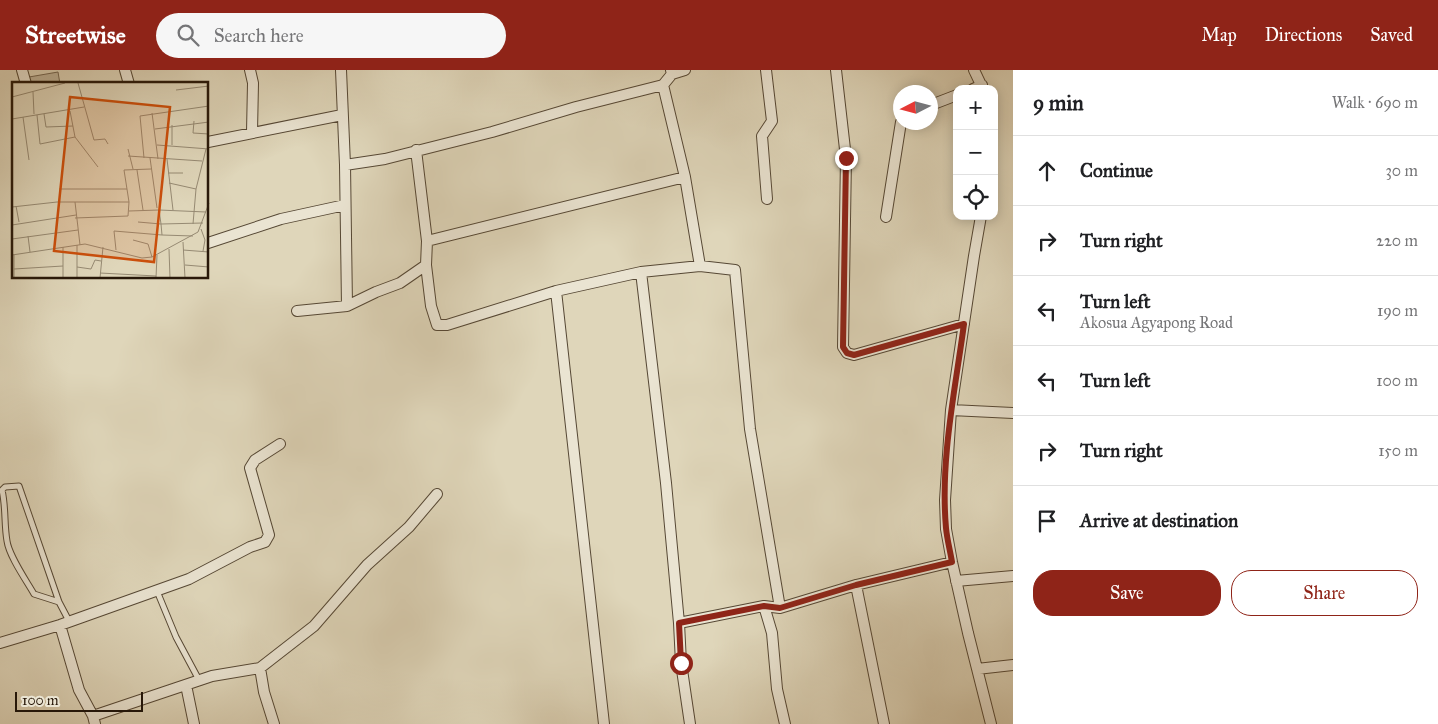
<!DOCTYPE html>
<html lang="en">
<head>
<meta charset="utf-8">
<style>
  :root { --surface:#fff; --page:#f6f6f6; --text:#202124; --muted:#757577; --line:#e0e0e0; --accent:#8f2418 }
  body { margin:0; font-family:"IM FELL Great Primer",serif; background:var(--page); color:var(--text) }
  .controls { position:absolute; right:15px; top:15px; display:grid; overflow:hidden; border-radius:10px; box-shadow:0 2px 12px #0003 }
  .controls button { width:45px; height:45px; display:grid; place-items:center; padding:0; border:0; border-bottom:1px solid var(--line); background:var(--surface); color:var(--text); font:25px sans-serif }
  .compass { position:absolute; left:893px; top:15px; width:45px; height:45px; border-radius:50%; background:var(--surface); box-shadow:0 2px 12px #0003; rotate:264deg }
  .scale { position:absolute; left:15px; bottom:12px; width:128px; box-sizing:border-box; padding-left:5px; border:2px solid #281809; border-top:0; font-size:14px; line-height:18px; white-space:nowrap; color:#281809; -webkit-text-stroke:4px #eae4d2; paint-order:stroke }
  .stop { position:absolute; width:15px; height:15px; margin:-11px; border:4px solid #8f2418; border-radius:50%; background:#fff }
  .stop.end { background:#8f2418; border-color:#fff; box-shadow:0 1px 5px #0008 }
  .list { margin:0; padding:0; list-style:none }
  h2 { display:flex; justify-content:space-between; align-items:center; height:65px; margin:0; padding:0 20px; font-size:21px }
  h2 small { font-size:16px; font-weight:400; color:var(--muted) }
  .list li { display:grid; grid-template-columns:32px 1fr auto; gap:15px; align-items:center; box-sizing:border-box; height:70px; padding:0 20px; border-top:1px solid var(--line) }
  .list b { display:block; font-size:19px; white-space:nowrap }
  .list p { margin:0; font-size:16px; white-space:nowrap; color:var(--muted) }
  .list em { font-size:16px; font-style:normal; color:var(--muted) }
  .actions { display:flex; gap:10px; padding:15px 20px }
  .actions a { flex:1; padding:11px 0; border:1px solid var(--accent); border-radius:20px; text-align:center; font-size:18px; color:var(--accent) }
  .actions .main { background:var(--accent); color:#fff }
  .icon { flex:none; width:28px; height:28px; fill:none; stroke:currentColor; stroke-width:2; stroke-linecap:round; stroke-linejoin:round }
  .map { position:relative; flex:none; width:1013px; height:654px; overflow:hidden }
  header { display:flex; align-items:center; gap:30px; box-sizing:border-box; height:70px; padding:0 25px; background:var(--accent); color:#fff }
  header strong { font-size:24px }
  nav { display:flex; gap:28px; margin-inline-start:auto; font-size:18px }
  .search { width:350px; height:45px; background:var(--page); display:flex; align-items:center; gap:12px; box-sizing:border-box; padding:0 18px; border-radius:28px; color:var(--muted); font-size:19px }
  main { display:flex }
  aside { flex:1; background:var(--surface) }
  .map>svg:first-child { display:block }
  .green { fill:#c0b69c; stroke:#746752 }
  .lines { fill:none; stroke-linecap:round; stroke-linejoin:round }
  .service-casing { stroke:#564835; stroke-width:7 }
  .minor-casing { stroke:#564835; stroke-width:12 }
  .service { stroke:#eae4d2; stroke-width:5 }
  .minor { stroke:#eae4d2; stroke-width:10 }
  .route { stroke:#8f2418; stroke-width:6 }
  .inset-road { fill:none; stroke:#968a73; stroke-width:1 }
  .view { fill:#cb4f0c; fill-opacity:0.15; stroke:#cb4f0c; stroke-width:2.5 }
  .inset-edge { fill:none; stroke:#281809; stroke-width:2.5 }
</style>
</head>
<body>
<header>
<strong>Streetwise</strong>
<div class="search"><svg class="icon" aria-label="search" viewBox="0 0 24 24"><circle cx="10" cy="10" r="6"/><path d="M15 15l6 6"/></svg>Search here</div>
<nav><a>Map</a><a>Directions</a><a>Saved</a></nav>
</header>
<main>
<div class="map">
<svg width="1013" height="654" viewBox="0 0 1013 654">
  <rect width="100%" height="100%" fill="#dfd6ba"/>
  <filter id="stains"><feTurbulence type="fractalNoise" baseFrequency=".004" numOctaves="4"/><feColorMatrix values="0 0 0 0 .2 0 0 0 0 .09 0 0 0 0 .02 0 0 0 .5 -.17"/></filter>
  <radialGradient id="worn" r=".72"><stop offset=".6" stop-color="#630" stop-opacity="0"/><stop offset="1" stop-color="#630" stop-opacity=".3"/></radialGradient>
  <path class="green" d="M58 2 60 14H31L29 7Z"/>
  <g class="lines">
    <g class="service-casing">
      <path id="service" d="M157 521 176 567 199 610
        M59 532 34 524C26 510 9 486 7 471 4 454 6 437 2 420L5 417 19 416 59 532 69 551"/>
    </g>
    <g class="minor-casing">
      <path id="minor" d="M22 0 26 14
        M125 0 129 14
        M250 0 253 13 252 62
        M341 0 345 95 347 236
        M671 0 672 4 685 0
        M766 0 772 51 762 66 767 129
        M836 0 846 88 843 277 847 283 854 285 964 254
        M974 0 983 19
        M672 4 663 15 685 107 700 196
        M973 19 982 15
        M931 35 957 25
        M208 72 342 45
        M416 80 427 171 426 195 431 236 437 255H447L556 221 641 202
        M345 95 385 89 492 62 576 37 663 15
        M981 146 974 186 951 340 945 430 946 459 952 492 968 563 991 654
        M886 147 901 52
        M427 171 685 107
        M208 173 281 149 345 135
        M556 221 604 654
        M297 241 347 236 376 222 400 213 426 195
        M951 340 1013 343
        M956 511 1013 506
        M856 515 884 654
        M764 536 772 563 777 619 785 654
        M679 553 764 536 780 538 856 515 952 492
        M60 555 79 620 93 646 95 654
        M0 573 60 555 189 509 250 477 265 472 269 465 250 398 255 390 280 374
        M260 598 314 556 367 495 409 457 437 424
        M977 599 1013 595
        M186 615 194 654
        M93 646 212 606 260 598 264 622 274 654
        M690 654 681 593 679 553 666 413 641 202 700 196 735 200 750 359 780 538"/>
    </g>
    <use href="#service" class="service"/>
    <use href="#minor" class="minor"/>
  </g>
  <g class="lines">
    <path class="route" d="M681 593 679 553 764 536 780 538 856 515 952 492C950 480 947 469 946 458 940 390 955 321 964 254L854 285 847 283 843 277 846 88"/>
  </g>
  <g transform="translate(12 12)">
    <rect width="196" height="196" fill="#dfd6ba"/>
    <path class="inset-road" d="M66 1 82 58 93 57 96 62M164 8 197 4M21 10 22 32M0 15 53 1M140 31 146 77M32 32 34 45 61 44M25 33 28 62 63 55 58 29M11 35 17 78M0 37 72 25M182 39 181 51 197 52M143 47 197 40M63 55 86 85M145 63 197 67M160 63V43M116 67 121 87M116 74 190 79M132 76 128 34 197 24M138 76 145 126M155 77 161 128M125 88 131 128M156 91H171M157 101 184 107M47 107H115M63 120 68 163M117 120 112 88 139 87M4 124 7 140M0 125 45 120H117L116 134 63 136M117 129 147 128M126 140 149 142 150 153 181 154M191 141 149 142 147 128 194 130M181 142 184 107 194 67M0 143 64 133M189 147 193 158 191 169M16 154 18 170M0 157 66 148M121 158 136 162 140 175M171 160 173 196M65 163V196M157 167 158 196M104 168 102 149 150 153M171 168 197 170M2 172V196M0 173 73 162 130 176 140 175 186 150 197 121M173 183 197 185M65 185 79 187 83 178 89 179M2 187 51 184M88 191 144 194M51 196V165M88 196 91 165M144 196 145 173"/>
    <path class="view" d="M58 15 158 25 142 180 42 169Z"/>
    <rect width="196" height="196" class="inset-edge"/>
  </g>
  <rect width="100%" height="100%" filter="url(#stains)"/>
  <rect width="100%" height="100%" fill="url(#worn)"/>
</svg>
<div class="controls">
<button>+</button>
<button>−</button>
<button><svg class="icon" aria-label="locate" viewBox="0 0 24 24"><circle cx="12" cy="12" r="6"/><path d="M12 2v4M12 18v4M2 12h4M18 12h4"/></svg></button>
</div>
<svg class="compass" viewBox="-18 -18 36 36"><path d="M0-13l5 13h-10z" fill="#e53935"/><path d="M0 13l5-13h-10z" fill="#757577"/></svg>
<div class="scale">100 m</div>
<div class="stop" style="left:681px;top:593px"></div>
<div class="stop end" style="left:846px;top:88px"></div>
</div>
<aside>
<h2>9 min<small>Walk · 690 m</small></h2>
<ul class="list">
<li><svg class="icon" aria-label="ahead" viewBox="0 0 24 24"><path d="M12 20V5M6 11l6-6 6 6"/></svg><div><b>Continue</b></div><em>30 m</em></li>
<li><svg class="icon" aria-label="right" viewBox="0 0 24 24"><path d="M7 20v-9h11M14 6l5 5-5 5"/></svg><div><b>Turn right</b></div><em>220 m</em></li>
<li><svg class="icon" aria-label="left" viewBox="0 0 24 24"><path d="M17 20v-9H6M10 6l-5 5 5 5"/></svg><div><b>Turn left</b><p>Akosua Agyapong Road</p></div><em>190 m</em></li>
<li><svg class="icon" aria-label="left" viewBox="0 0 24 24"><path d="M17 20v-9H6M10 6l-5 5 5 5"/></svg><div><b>Turn left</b></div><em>100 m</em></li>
<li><svg class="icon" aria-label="right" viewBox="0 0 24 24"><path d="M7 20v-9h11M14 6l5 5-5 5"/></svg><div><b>Turn right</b></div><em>150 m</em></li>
<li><svg class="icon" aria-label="arrive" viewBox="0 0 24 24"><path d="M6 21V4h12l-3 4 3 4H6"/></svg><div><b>Arrive at destination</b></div></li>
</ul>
<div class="actions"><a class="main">Save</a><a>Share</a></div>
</aside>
</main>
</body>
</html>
